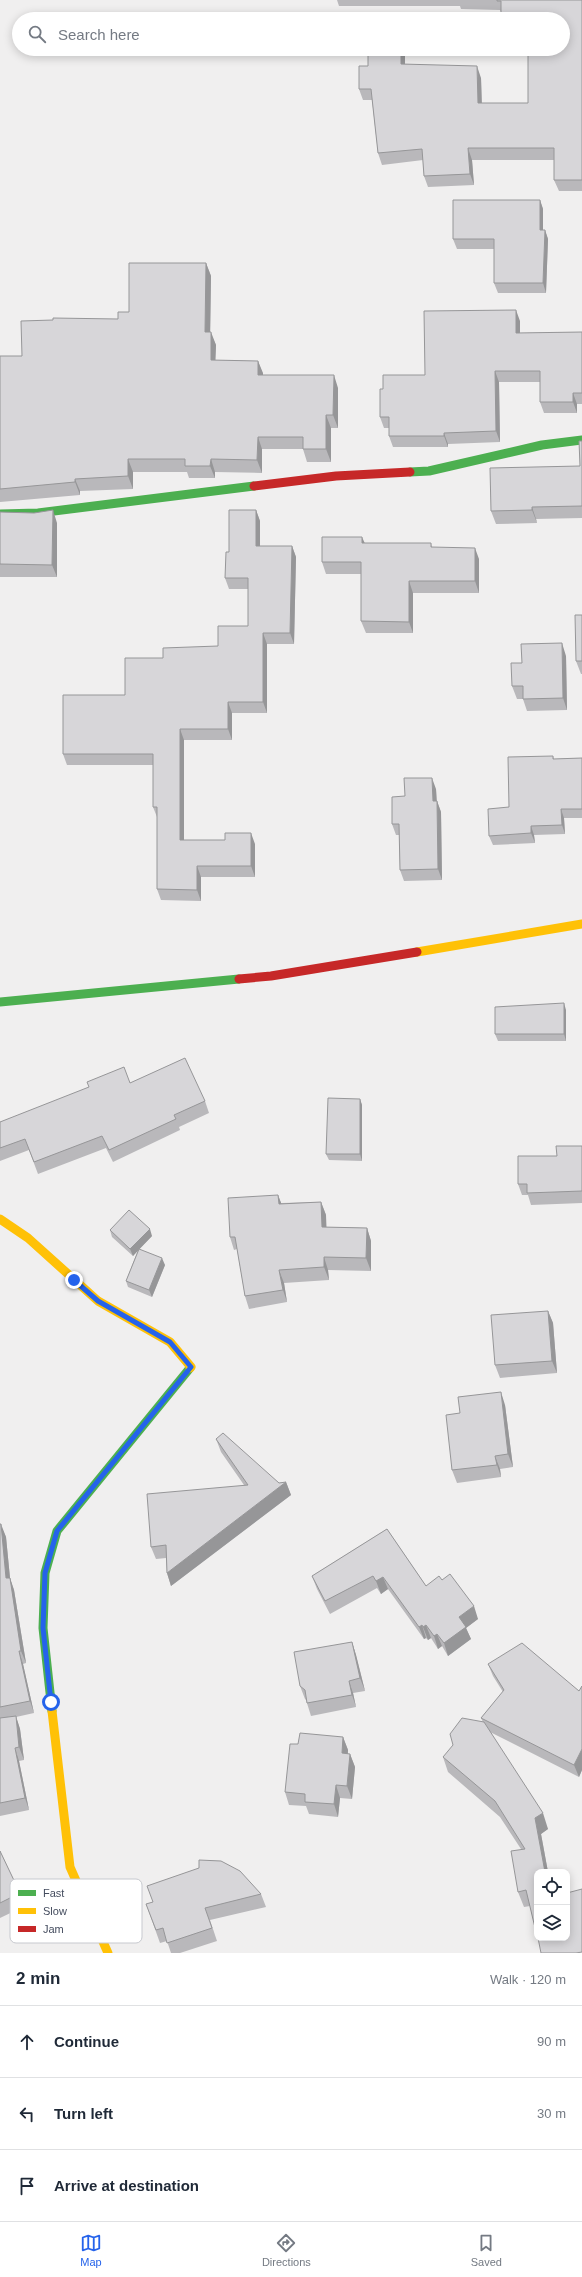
<!DOCTYPE html>
<html lang="en">
<head>
<meta charset="utf-8">
<style>
  :root { --surface:#fff; --page:#f2f2f3; --text:#1f2937; --muted:#747a83; --line:#e0e1e3; --accent:#2563eb }
  body { margin:0; font-family:Arial,sans-serif; background:var(--page); color:var(--text) }
  .controls { position:absolute; right:12px; bottom:12px; display:grid; overflow:hidden; border-radius:8px; box-shadow:0 2px 10px #0003 }
  .controls button { width:36px; height:36px; display:grid; place-items:center; padding:0; border:0; border-bottom:1px solid var(--line); background:var(--surface); color:var(--text); font:20px sans-serif }
  .stop { position:absolute; width:12px; height:12px; margin:-9px; border:3px solid #2563eb; border-radius:50%; background:#fff }
  .stop.end { background:#2563eb; border-color:#fff; box-shadow:0 1px 4px #0008 }
  .list { margin:0; padding:0; list-style:none }
  h2 { display:flex; justify-content:space-between; align-items:center; height:52px; margin:0; padding:0 16px; font-size:17px }
  h2 small { font-size:13px; font-weight:400; color:var(--muted) }
  .list li { display:grid; grid-template-columns:26px 1fr auto; gap:12px; align-items:center; box-sizing:border-box; height:72px; padding:0 16px; border-top:1px solid var(--line) }
  .list b { display:block; font-size:15px; white-space:nowrap }
  .list em { font-size:13px; font-style:normal; color:var(--muted) }
  .icon { flex:none; width:22px; height:22px; fill:none; stroke:currentColor; stroke-width:2; stroke-linecap:round; stroke-linejoin:round }
  .map { position:relative; flex:none; width:582px; height:1953px; overflow:hidden }
  .search { position:absolute; background:var(--surface); box-shadow:0 2px 10px #0003; left:12px; right:12px; top:12px; height:44px; display:flex; align-items:center; gap:10px; box-sizing:border-box; padding:0 14px; border-radius:22px; color:var(--muted); font-size:15px }
  .sheet { height:268px; background:var(--surface) }
  nav { display:flex; justify-content:space-around; align-items:center; box-sizing:border-box; height:56px; border-top:1px solid var(--line); background:var(--surface); font-size:11px; color:var(--muted) }
  nav a { display:grid; justify-items:center; gap:2px }
  nav .on { color:var(--accent) }
  .map>svg:first-child { display:block }
  .lines { fill:none; stroke-linecap:round; stroke-linejoin:round }
  .fast { stroke:#4caf50; stroke-width:9 }
  .slow { stroke:#ffc107; stroke-width:9 }
  .jam { stroke:#c62828; stroke-width:9 }
  .wall { fill:#b9b8bb }
  .shaded-wall { fill:#969698 }
  .building { fill:#d7d6d9; stroke:#969698 }
  .route { stroke:#2563eb; stroke-width:5 }
  .key { fill:#fff; stroke:#c7c9cf; stroke-width:1 }
  .key-label { font-size:11px; fill:#444c5e }
</style>
</head>
<body>
<div class="map">
<svg width="582" height="1953" viewBox="0 0 582 1953">
  <rect width="100%" height="100%" fill="#f0efef"/>
  <g class="lines">
    <path class="fast" d="M410 472 429 471 542 445 582 440
      M0 514 38 513 254 486
      M0 1002 239 979
      M52 1711 43 1628 45 1573 57 1531 190 1368"/>
    <path class="slow" d="M417 952 582 924
      M0 1219 28 1238 98 1301 170 1342 191 1367 190 1368
      M52 1711 70 1867 108 1953"/>
    <path class="jam" d="M254 486 336 476 410 472
      M239 979 271 976 417 952"/>
  </g>
  <path class="wall" d="M337 0H582V191H559L554 180V160H472L474 185 428 187 424 176 423 160 382 165 378 153 372 100H363L359 89 368 66V49H403L405 56V64L481 78 482 103H528V50H505L504 49H563L501 12 500 10 461 9 460 6H339Z
    M540 200 543 209V230H545L548 239 546 293H498L494 283V249H457L453 239Z
    M206 263 211 276 210 332 216 345 215 360 258 361 263 375 338 388V428H331V462H307L303 449H262V473L215 472V478H189L187 472H133V489L80 491V495L0 502V356H22L118 319Z
    M520 321V333L582 332V404H577V413H544L540 402V382H499L500 442 448 444V447H393L389 436V428H384L380 417 383 389 425 375Z
    M582 441V518L536 519 537 523 496 524 491 511 580 466Z
    M256 510 260 521V546H292L296 557 294 644H267V713H232V740H184V840L255 844V877H201V901L161 900 157 889V817L153 807V765H67L63 754 163 658 218 646 248 626V589H229L225 578 229 552Z
    M0 512 57 523V577H0Z
    M365 543H431L432 547 479 559V593H413V633H366L361 621V574H326L322 562Z
    M582 615V674H581L576 661Z
    M566 656 567 710 527 711 523 699H517L512 686 522 663Z
    M553 756 554 759 582 758V818H564L565 834 534 835 535 843 493 845 489 836 509 807Z
    M436 789 437 801 441 812 442 880 404 881 400 870 399 835H396L392 824 405 796Z
    M566 1010V1041H498L495 1034Z
    M130 1083 205 1101 209 1113 179 1127 180 1130 113 1162 106 1148 38 1174 29 1150 0 1161V1122Z
    M360 1099 362 1105V1161L329 1160 326 1154Z
    M582 1146V1203L531 1205 528 1195H522L518 1184 557 1156Z
    M278 1195 281 1203 321 1202 326 1215V1227L367 1228 371 1241V1271L328 1270 329 1280 284 1283 287 1302 249 1309 245 1296 237 1249 234 1250 230 1237Z
    M110 1230 152 1236 139 1249 165 1265 152 1297 128 1287 126 1281 138 1250 133 1256 112 1237Z
    M548 1311 553 1323 557 1373 500 1378 495 1365Z
    M505 1405 513 1467 500 1469 501 1477 457 1483 452 1470 460 1413Z
    M216 1439 279 1483 286 1482 291 1495 171 1586 167 1573 166 1558 156 1559 151 1547 244 1485 221 1452Z
    M0 1524 6 1537 10 1578 14 1590 26 1663 23 1664 34 1713 16 1717 20 1729 24 1760 19 1761 29 1810 0 1816Z
    M387 1529 426 1586 442 1580 478 1619 466 1628 471 1639 448 1656 442 1646 438 1649 431 1638 428 1640 426 1638 424 1639 388 1589 381 1594 377 1588 330 1614 317 1589 312 1576Z
    M352 1642 356 1655 365 1691 353 1693 356 1707 311 1716 306 1700 305 1699 300 1686Z
    M488 1664 579 1691 582 1686V1770L579 1777 490 1732 548 1829 541 1834 548 1872H537L530 1906 524 1907 518 1892 521 1849 500 1817 448 1772 443 1757 483 1722 481 1718 503 1692 493 1676Z
    M343 1737 348 1750V1754H350L355 1767 352 1799 340 1798 338 1817 309 1814 306 1806 289 1805 285 1792 298 1744Z
    M0 1851 20 1893 25 1906 0 1918Z
    M261 1894 266 1907 210 1920 217 1941 180 1953H171L167 1941 160 1943 146 1904Z"/>
  <path class="shaded-wall" d="M401 49H403L405 56V75L401 64Z
    M477 66 481 78 482 115 478 103Z
    M468 148 472 160 474 185 470 174Z
    M540 200 543 209V239L540 230Z
    M545 230 548 239 546 293 543 283Z
    M206 263 211 276 210 345 205 332Z
    M516 310 520 321V344L516 333Z
    M211 332 216 345 215 373 211 360Z
    M258 361 263 373V388L258 375Z
    M495 371 499 382 500 442 496 431Z
    M334 375 338 388V428L333 415Z
    M573 393 577 404V413L573 402Z
    M326 415 331 428V462L326 449Z
    M444 433 448 444V447L444 436Z
    M258 437 262 449V473L257 460Z
    M128 459 133 472V489L128 476Z
    M211 459 215 472V478L210 466Z
    M75 479 80 491V495L75 482Z
    M532 507 536 519 537 523 532 510Z
    M53 510 57 523V577L52 565Z
    M256 510 260 521V557L256 546Z
    M362 537 367 548 362 543Z
    M292 546 296 557 294 644 290 633Z
    M475 548 479 559V593L475 581Z
    M409 581 413 593V633L409 622Z
    M263 633 267 644V713L263 702Z
    M562 643 566 656 567 710 563 698Z
    M228 702 232 713V740L228 729Z
    M180 729 184 740V851L180 840Z
    M432 778 436 789 437 812 433 801Z
    M437 801 441 812 442 880 438 869Z
    M561 809 564 818 565 834 562 825Z
    M531 826 534 835 535 843 531 833Z
    M251 833 255 844V877L251 866Z
    M197 866 201 877V901L197 890Z
    M564 1003 566 1010V1041L564 1034Z
    M360 1099 362 1105V1161L360 1154Z
    M278 1195 283 1208 279 1204Z
    M321 1202 326 1215 327 1240 322 1227Z
    M367 1228 371 1241V1271L366 1258Z
    M150 1229 152 1236 133 1256 130 1249Z
    M324 1257 328 1270 329 1280 324 1267Z
    M162 1258 165 1265 152 1297 149 1290Z
    M279 1270 284 1283 287 1302 283 1290Z
    M548 1311 553 1323 557 1373 552 1361Z
    M501 1392 505 1405 513 1467 508 1454Z
    M495 1456 500 1469 501 1477 497 1465Z
    M286 1482 291 1495 171 1586 167 1573Z
    M1 1524 6 1537 10 1578 14 1590 26 1663 21 1651 6 1578Z
    M383 1577 388 1589 381 1594 376 1581Z
    M474 1606 478 1619 466 1628 471 1639 448 1656 444 1643 459 1617Z
    M422 1625 426 1638 424 1639 419 1627Z
    M426 1625 431 1638 428 1640 423 1627Z
    M437 1634 442 1646 438 1649 434 1636Z
    M352 1642 356 1655 365 1691 360 1678Z
    M19 1651 23 1664 34 1713 30 1701Z
    M349 1681 353 1693 356 1707 352 1695Z
    M16 1716 20 1729 24 1760 19 1747Z
    M343 1737 348 1750 347 1766 342 1753Z
    M15 1748 19 1761 29 1810 25 1798Z
    M582 1749V1770L579 1777 574 1765Z
    M350 1754 355 1767 352 1799 347 1786Z
    M336 1785 340 1798 338 1817 334 1804Z
    M543 1813 548 1829 541 1834 548 1872H545L535 1818Z"/>
  <path class="building" d="M497 0H582V180H554V148H468L470 174 424 176 422 149 378 153 371 89H359V66H368V49H401V64L477 66 478 103H528V49H563V19H501V1H497Z
    M453 200H540V230H545L543 283H494V239H453Z
    M129 263H206L205 332H211V360L258 361V375H334L333 415H326V449H303V437H258L257 460 211 459 210 466H185V459H128V476L75 479V482L0 489V356H22L21 321 53 320V318L118 319V312H129Z
    M516 310V333L582 332V393H573V402H540V371H495L496 431 444 433V436H389V417H380V389H383V375H425L424 311Z
    M579 441H582V506L532 507V510L491 511 490 468 580 466Z
    M53 510 52 565 0 564V512L34 513Z
    M229 510H256V546H292L290 633H263V702H228V729H180V840H225V833H251V866H197V890L157 889V807H153V754H63V695H125V658H163V648L218 646V626H248V578H225L226 552H229Z
    M322 537H362V543H431V547L475 548V581H409V622L361 621V562H322Z
    M575 615H582V661H576Z
    M562 643 563 698 523 699V686H512L511 663H522L521 644Z
    M553 756V759L582 758V809H561L562 825 531 826V833L489 836 488 809 509 807 508 757Z
    M404 778H432L433 801H437L438 869 400 870 399 824H392V797L405 796Z
    M564 1003V1034H495V1007Z
    M185 1058 205 1101 174 1115 176 1119 109 1150 102 1136 34 1162 25 1139 0 1148V1122L89 1087 87 1082 124 1067 130 1083Z
    M328 1098 360 1099V1154H326Z
    M556 1146H582V1191L527 1193V1184H518V1156H557Z
    M278 1195 279 1204 321 1202 322 1227 367 1228 366 1258 324 1257V1267L279 1270 283 1290 245 1296 235 1237H230L228 1198Z
    M129 1210 150 1229 130 1249 110 1230Z
    M139 1249 162 1258 149 1290 126 1281Z
    M548 1311 552 1361 495 1365 491 1315Z
    M501 1392 508 1454 495 1456 497 1465 452 1470 446 1415 460 1413 458 1397Z
    M223 1433 279 1483 286 1482 167 1573 166 1545 151 1547 147 1494 248 1485 216 1439Z
    M0 1524H1L6 1578H10L21 1651H19L30 1701 0 1707Z
    M387 1529 426 1586 439 1576 442 1580 450 1574 474 1606 459 1617 466 1627 444 1643 437 1634 434 1636 426 1625 423 1627 422 1625 419 1627 383 1577 376 1581 373 1576 325 1601 312 1576Z
    M352 1642 360 1678 349 1681 352 1695 307 1703 305 1690 300 1686 294 1652Z
    M522 1643 579 1691 582 1686V1749L574 1765 481 1718 504 1690 488 1664Z
    M16 1716 19 1747 15 1748 25 1798 0 1803V1718Z
    M462 1718 484 1722 543 1813 535 1818 545 1872H537V1936L526 1890 518 1892 511 1851 525 1849 495 1801 443 1757 453 1745 450 1734Z
    M300 1733 343 1737 342 1753 350 1754 347 1786 336 1785 334 1804 305 1802V1794L285 1792 290 1744H298Z
    M0 1851 20 1893 0 1903Z
    M199 1860 221 1861 240 1871 261 1894 205 1908 212 1928 167 1943 163 1928 156 1930 146 1904 153 1902 147 1886 199 1868Z
    M582 1889V1952L576 1953H541L538 1938H567V1893Z"/>
  <g class="lines">
    <path class="route" d="M51 1702 43 1628 45 1573 57 1531 191 1367 170 1342 98 1301 74 1280"/>
  </g>
  <rect x="10" y="1879" width="132" height="64" rx="6" class="key"/>
  <rect x="18" y="1890" width="18" height="6" fill="#4caf50"/>
  <rect x="18" y="1908" width="18" height="6" fill="#ffc107"/>
  <rect x="18" y="1926" width="18" height="6" fill="#c62828"/>
  <g class="key-label">
    <text x="43" y="1897">Fast</text>
    <text x="43" y="1915">Slow</text>
    <text x="43" y="1933">Jam</text>
  </g>
</svg>
<div class="controls">
<button><svg class="icon" aria-label="locate" viewBox="0 0 24 24"><circle cx="12" cy="12" r="6"/><path d="M12 2v4M12 18v4M2 12h4M18 12h4"/></svg></button>
<button><svg class="icon" aria-label="layers" viewBox="0 0 24 24"><path d="M12 4l9 5-9 5-9-5zM3 14l9 5 9-5"/></svg></button>
</div>
<div class="stop" style="left:51px;top:1702px"></div>
<div class="stop end" style="left:74px;top:1280px"></div>
<div class="search"><svg class="icon" aria-label="search" viewBox="0 0 24 24"><circle cx="10" cy="10" r="6"/><path d="M15 15l6 6"/></svg>Search here</div>
</div>
<section class="sheet">
<h2>2 min<small>Walk · 120 m</small></h2>
<ul class="list">
<li><svg class="icon" aria-label="ahead" viewBox="0 0 24 24"><path d="M12 20V5M6 11l6-6 6 6"/></svg><div><b>Continue</b></div><em>90 m</em></li>
<li><svg class="icon" aria-label="left" viewBox="0 0 24 24"><path d="M17 20v-9H6M10 6l-5 5 5 5"/></svg><div><b>Turn left</b></div><em>30 m</em></li>
<li><svg class="icon" aria-label="arrive" viewBox="0 0 24 24"><path d="M6 21V4h12l-3 4 3 4H6"/></svg><div><b>Arrive at destination</b></div></li>
</ul>
</section>
<nav>
<a class="on"><svg class="icon" aria-label="map" viewBox="0 0 24 24"><path d="M3 6l6-2 6 2 6-2v14l-6 2-6-2-6 2zM9 4v14M15 6v14"/></svg>Map</a>
<a><svg class="icon" aria-label="directions" viewBox="0 0 24 24"><path d="M12 3l9 9-9 9-9-9zM9 14v-3h6M13 9l2 2-2 2"/></svg>Directions</a>
<a><svg class="icon" aria-label="saved" viewBox="0 0 24 24"><path d="M7 4h10v16l-5-4-5 4z"/></svg>Saved</a>
</nav>
</body>
</html>
